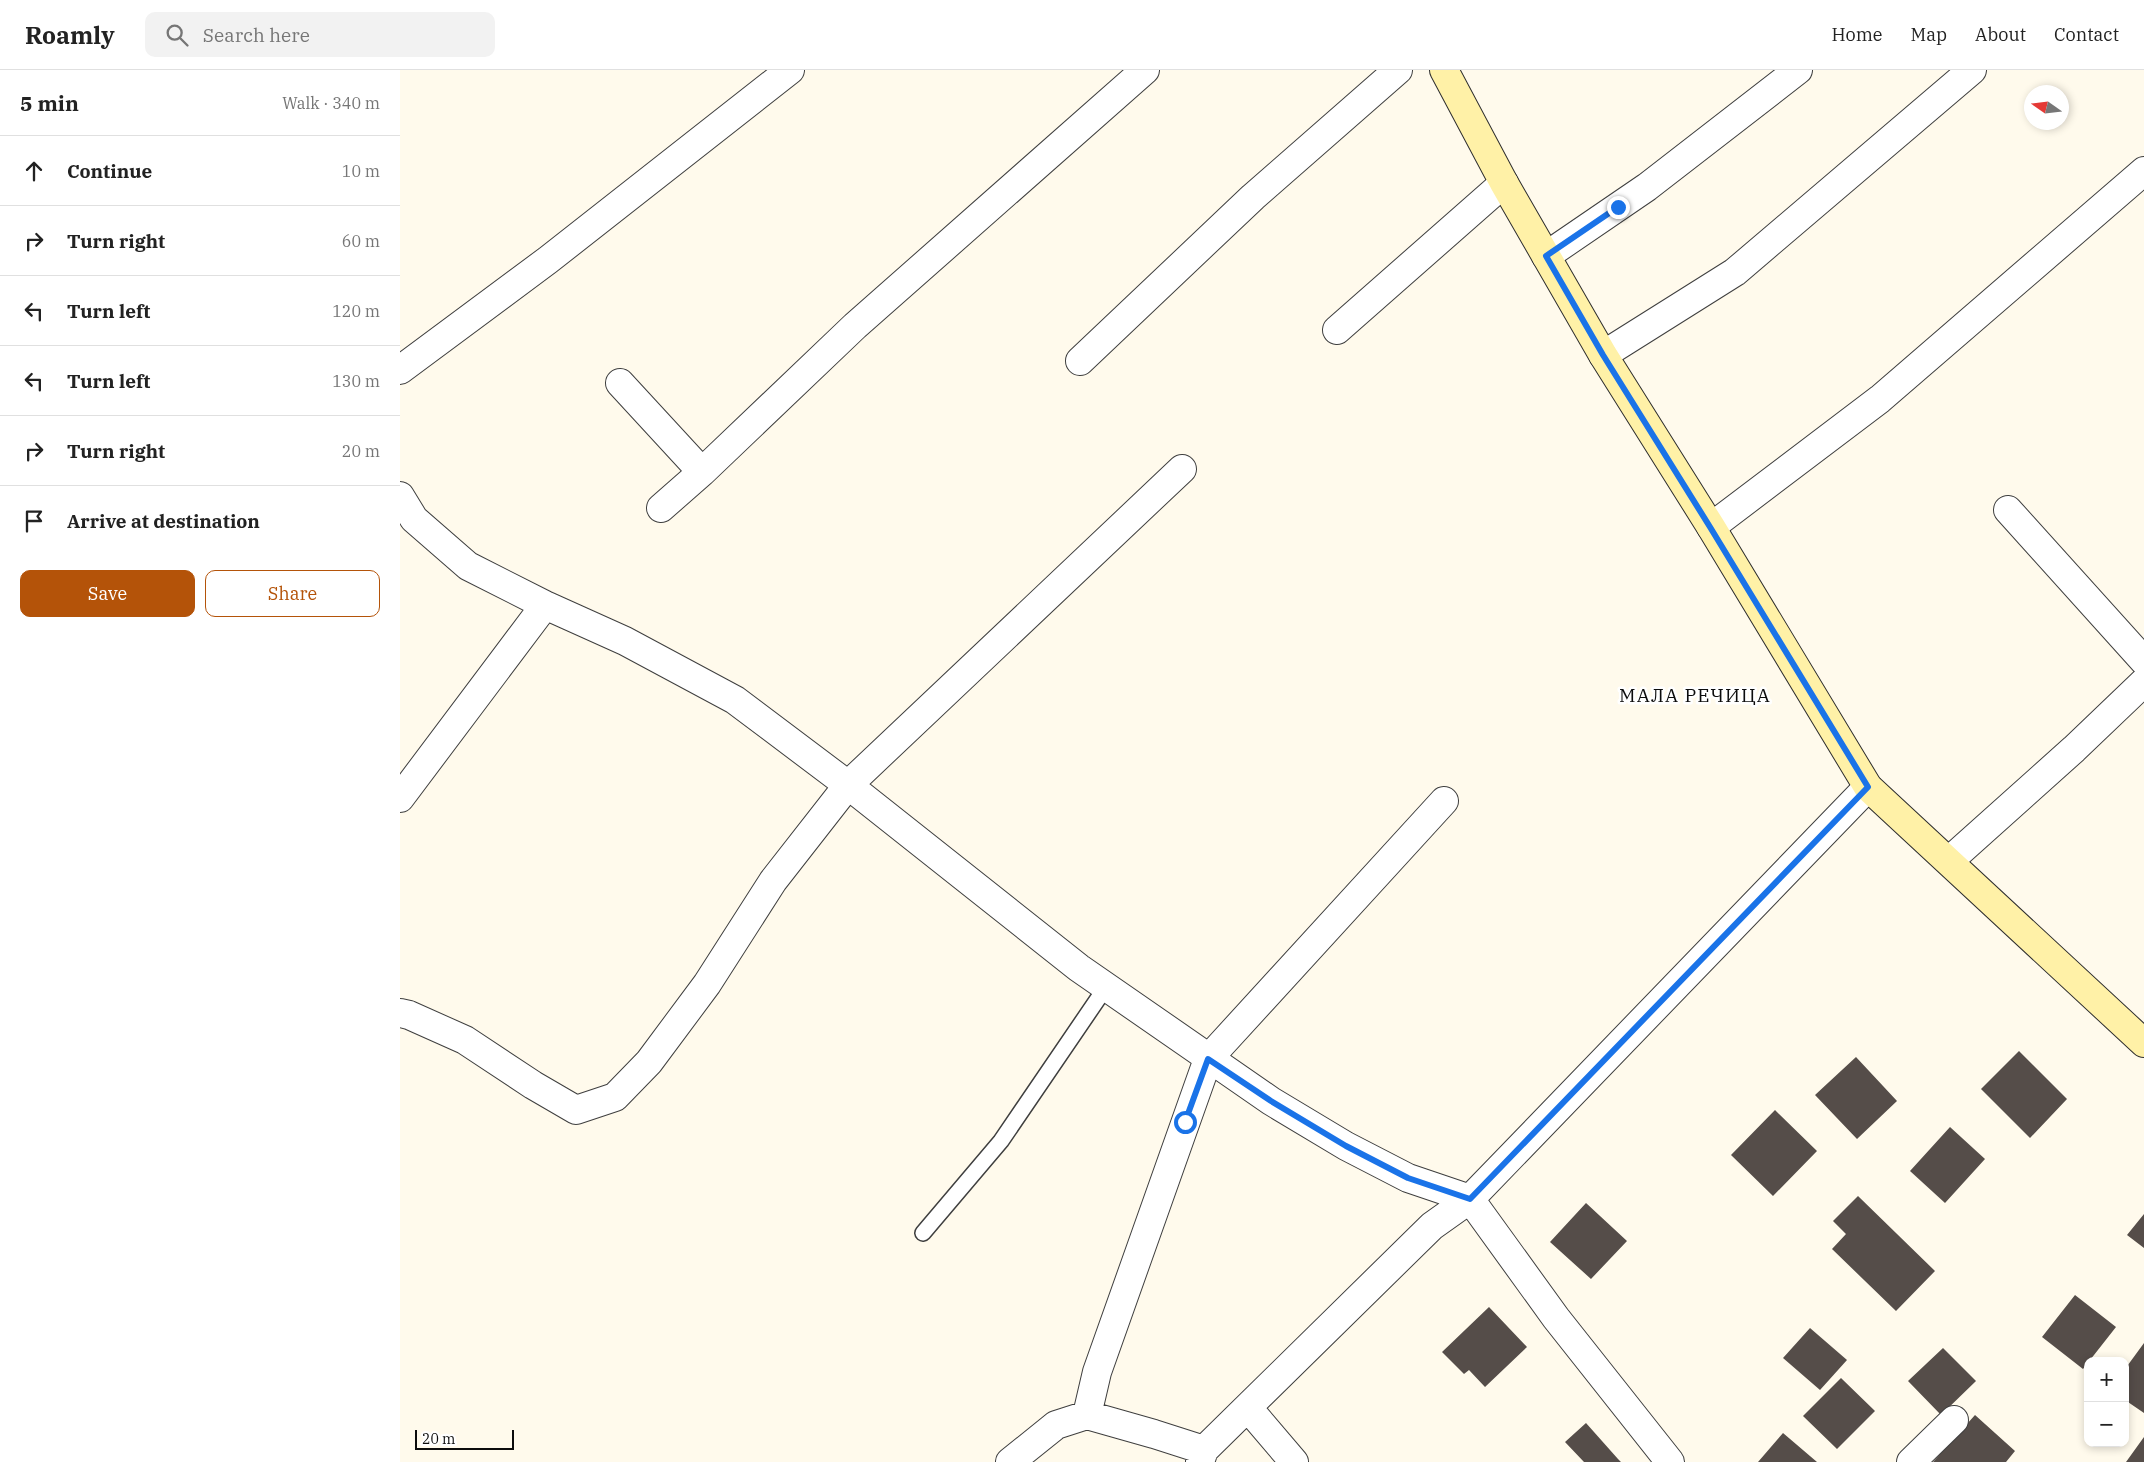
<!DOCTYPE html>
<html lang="en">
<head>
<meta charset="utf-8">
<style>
  :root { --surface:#fff; --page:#f2f2f2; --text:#222; --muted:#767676; --line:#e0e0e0; --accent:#b45309 }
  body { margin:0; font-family:"IBM Plex Serif",serif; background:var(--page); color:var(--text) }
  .controls { position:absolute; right:15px; bottom:15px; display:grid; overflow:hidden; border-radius:10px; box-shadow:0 2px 8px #0003 }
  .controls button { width:45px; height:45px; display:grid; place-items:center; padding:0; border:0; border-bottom:1px solid var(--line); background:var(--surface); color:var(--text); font:25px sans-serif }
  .compass { position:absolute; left:1624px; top:15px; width:45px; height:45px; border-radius:50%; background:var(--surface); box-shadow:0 2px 8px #0003; rotate:284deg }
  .scale { position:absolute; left:15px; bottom:12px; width:99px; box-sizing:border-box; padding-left:5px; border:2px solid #0c0c0c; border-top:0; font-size:14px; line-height:18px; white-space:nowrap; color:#0c0c0c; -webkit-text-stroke:4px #fff; paint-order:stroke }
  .stop { position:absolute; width:15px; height:15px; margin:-11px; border:4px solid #1a73e8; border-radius:50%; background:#fff }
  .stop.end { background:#1a73e8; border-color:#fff; box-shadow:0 1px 5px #0008 }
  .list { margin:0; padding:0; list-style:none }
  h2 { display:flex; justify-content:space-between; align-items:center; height:65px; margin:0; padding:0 20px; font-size:21px }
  h2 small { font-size:16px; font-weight:400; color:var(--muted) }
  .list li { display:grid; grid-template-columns:32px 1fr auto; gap:15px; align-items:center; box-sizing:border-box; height:70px; padding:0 20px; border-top:1px solid var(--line) }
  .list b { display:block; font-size:19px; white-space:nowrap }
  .list em { font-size:16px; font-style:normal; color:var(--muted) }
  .actions { display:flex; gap:10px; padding:15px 20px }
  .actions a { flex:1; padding:11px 0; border:1px solid var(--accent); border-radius:10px; text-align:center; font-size:18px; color:var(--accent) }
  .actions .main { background:var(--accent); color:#fff }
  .icon { flex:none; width:28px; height:28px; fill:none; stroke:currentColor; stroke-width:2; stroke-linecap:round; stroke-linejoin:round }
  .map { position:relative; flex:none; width:1744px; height:1392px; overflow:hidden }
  header { display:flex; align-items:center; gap:30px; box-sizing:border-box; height:70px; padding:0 25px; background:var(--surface); border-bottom:1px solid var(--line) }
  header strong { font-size:24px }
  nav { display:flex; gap:28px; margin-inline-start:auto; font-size:18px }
  .search { width:350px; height:45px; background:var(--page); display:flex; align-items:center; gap:12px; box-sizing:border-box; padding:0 18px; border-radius:10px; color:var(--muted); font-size:19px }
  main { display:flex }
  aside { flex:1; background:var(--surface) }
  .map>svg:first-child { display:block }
  .building { fill:#554d49 }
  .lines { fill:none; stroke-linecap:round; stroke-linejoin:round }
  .service-casing { stroke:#3f3f3f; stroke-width:18 }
  .minor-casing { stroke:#3f3f3f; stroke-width:30 }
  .secondary-casing { stroke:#2e2e2e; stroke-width:30 }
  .service { stroke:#fff; stroke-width:15 }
  .minor { stroke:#fff; stroke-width:28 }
  .secondary { stroke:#fff1a7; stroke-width:28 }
  .route { stroke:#1a73e8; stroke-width:6 }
  .labels { text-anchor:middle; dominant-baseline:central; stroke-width:5; stroke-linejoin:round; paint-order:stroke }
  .quarter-label { font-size:19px; letter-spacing:1px; fill:#0c0c0c; stroke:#fff }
</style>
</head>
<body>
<header>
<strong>Roamly</strong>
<div class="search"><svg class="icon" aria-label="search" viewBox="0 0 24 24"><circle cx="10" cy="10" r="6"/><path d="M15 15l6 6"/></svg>Search here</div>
<nav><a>Home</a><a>Map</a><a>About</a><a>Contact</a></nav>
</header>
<main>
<aside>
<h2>5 min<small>Walk · 340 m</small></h2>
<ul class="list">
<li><svg class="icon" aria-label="ahead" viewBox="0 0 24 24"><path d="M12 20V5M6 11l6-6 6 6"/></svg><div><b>Continue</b></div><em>10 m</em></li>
<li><svg class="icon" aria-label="right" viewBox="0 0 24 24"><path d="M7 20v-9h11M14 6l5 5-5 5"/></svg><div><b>Turn right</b></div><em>60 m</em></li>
<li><svg class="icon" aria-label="left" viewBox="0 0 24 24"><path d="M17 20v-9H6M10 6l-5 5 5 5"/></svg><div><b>Turn left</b></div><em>120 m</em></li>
<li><svg class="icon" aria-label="left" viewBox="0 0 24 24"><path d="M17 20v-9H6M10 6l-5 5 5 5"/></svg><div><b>Turn left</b></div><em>130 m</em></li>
<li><svg class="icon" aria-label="right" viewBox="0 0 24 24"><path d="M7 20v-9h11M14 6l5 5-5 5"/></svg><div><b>Turn right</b></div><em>20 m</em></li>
<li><svg class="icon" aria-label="arrive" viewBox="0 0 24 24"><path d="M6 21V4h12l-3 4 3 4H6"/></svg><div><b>Arrive at destination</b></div></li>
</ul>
<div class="actions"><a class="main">Save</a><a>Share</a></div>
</aside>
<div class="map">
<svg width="1744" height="1392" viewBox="0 0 1744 1392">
  <rect width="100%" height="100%" fill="#fffaec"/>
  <path class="building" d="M1619 981 1667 1029 1630 1068 1581 1019Z
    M1456 987 1497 1031 1457 1069 1415 1025Z
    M1375 1040 1417 1081 1373 1126 1331 1085Z
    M1550 1057 1585 1089 1545 1133 1510 1101Z
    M1458 1126 1535 1201 1496 1241 1432 1179 1446 1164 1433 1151Z
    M1186 1133 1227 1171 1191 1209 1150 1172Z
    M1744 1144V1178L1727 1165Z
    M1675 1225 1716 1257 1683 1299 1642 1267Z
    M1089 1237 1127 1277 1085 1317 1069 1300 1064 1304 1042 1282Z
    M1410 1258 1447 1290 1420 1320 1383 1288Z
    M1744 1273V1343L1725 1330V1299Z
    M1543 1278 1576 1311 1541 1345 1508 1311Z
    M1441 1308 1475 1341 1437 1379 1403 1346Z
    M1575 1345 1615 1381 1606 1392H1533Z
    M1186 1353 1218 1389 1221 1392H1184L1165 1372Z
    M1383 1363 1417 1392H1358Z
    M1744 1367V1392H1726Z"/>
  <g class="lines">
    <g class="service-casing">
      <path id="service" d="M523 1163 601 1071 706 917"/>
    </g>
    <g class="minor-casing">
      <path id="minor" d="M1146 186 1247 117 1398 0
        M937 260 1104 113
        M1203 285 1335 202 1572 0
        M680 291 853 127 998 0
        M0 300 148 190 390 0
        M220 313 302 402
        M0 426 14 449 68 496 145 535 225 571 335 630 448 715 679 898 871 1031 946 1076 1008 1108 1070 1129 1156 1248 1270 1392
        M261 438 302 402 455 256 745 0
        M1608 440 1744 591
        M1311 457 1480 329 1744 101
        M0 728 145 535
        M1549 791 1674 679 1744 612
        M0 943 9 945 65 970 133 1015 176 1040 215 1027 249 992 307 914 373 811 448 715 782 399
        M848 1338 894 1392
        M687 1345 697 1302 808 989 1044 731
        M610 1392 656 1355 687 1345 754 1364 804 1380
        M800 1392 804 1380 1032 1156 1070 1129 1468 717
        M1511 1392 1554 1350"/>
    </g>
    <g class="secondary-casing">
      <path id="secondary" d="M1044 0 1104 113 1203 285 1311 457 1468 717 1744 973"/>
    </g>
    <use href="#service" class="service"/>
    <use href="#minor" class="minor"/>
    <use href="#secondary" class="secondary"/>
  </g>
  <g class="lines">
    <path class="route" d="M785 1052 808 989 871 1031 946 1076 1008 1108 1070 1129 1468 717 1310 457 1203 285 1146 186 1218 137"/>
  </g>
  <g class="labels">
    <g class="quarter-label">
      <text x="1295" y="625">МАЛА РЕЧИЦА</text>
    </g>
  </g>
</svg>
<div class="controls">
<button>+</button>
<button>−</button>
</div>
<svg class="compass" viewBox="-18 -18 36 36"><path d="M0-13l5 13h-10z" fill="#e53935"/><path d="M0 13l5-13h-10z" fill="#767676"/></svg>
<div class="scale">20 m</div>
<div class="stop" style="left:785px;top:1052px"></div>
<div class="stop end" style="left:1218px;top:137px"></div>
</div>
</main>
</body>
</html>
